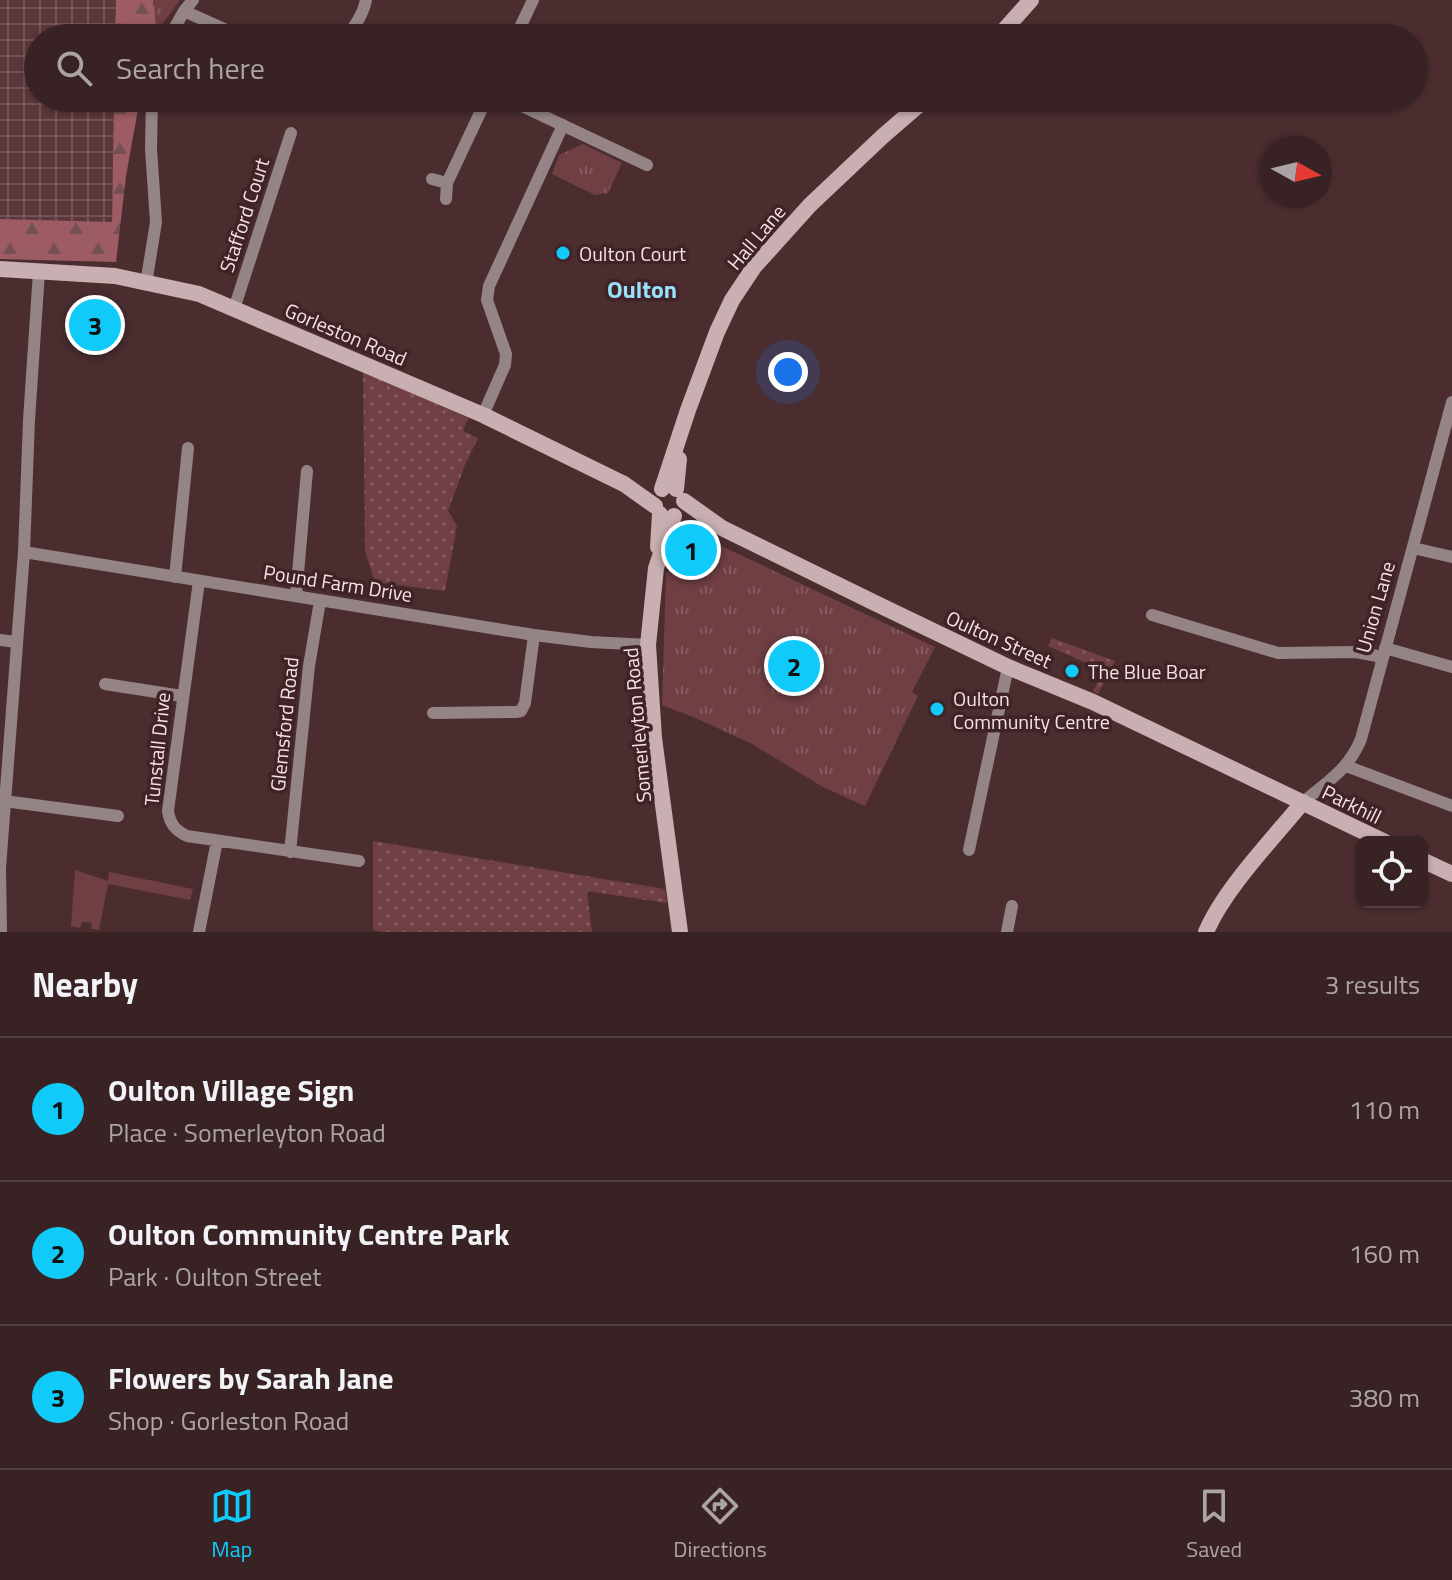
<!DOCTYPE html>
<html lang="en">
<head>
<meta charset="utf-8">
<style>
  :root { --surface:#382224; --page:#432f31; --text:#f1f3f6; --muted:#aba4a6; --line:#523f41; --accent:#10cafa }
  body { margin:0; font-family:"Titillium Web",sans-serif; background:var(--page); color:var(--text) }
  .controls { position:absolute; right:24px; bottom:24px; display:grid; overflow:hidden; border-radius:12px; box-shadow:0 2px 6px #0004 }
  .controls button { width:72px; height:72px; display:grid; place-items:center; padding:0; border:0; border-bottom:2px solid var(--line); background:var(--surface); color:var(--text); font:40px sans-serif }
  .compass { position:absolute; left:1260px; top:136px; width:72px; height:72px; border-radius:50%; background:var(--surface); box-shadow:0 2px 6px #0004; rotate:98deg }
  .you { position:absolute; left:788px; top:372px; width:28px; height:28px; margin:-20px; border:6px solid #fff; border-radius:50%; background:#1a73e8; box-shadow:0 0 0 12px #1a73e833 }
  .badge { display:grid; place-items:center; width:52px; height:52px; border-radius:50%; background:var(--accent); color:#111; font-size:26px; font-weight:700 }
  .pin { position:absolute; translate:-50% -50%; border:4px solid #fff; box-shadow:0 2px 8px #0006 }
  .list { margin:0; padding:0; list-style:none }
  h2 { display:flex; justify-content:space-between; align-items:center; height:104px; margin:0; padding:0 32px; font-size:34px }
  h2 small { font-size:26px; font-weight:400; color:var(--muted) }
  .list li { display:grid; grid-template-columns:52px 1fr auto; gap:24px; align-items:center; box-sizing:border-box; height:144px; padding:0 32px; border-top:2px solid var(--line) }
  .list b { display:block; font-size:30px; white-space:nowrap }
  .list p { margin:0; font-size:26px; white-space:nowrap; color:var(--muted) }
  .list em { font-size:26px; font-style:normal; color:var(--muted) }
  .icon { flex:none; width:44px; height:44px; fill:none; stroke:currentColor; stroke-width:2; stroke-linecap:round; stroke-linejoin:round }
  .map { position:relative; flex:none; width:1452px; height:932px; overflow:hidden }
  .search { position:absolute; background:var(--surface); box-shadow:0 2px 6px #0004; left:24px; right:24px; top:24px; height:88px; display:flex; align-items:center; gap:20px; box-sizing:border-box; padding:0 28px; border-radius:44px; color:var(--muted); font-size:30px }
  .sheet { height:536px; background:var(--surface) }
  nav { display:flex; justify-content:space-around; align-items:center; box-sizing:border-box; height:112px; border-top:2px solid var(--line); background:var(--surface); font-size:22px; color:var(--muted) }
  nav a { display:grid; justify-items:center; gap:4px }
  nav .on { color:var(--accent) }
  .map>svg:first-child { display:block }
  .industrial { fill:url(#industrial-grid) }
  .grass { fill:#703f44 }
  .forest { fill:url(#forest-firs) }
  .park { fill:url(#park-tufts) }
  .garden { fill:url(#garden-dots) }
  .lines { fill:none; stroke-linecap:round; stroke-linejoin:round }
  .street { stroke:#948485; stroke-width:12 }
  .secondary { stroke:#c9afb1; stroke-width:16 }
  .poi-dot { fill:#10cafa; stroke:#402326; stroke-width:3 }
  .labels { text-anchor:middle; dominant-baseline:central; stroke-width:7; stroke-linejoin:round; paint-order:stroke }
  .street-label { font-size:20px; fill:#f6e2e3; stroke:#402326 }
  .poi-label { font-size:20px; fill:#f6e2e3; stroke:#402326; text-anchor:start }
  .quarter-label { font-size:24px; font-weight:bold; fill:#99e1fb; stroke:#402326 }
</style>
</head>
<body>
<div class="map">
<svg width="1452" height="932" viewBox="0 0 1452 932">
  <defs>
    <pattern id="industrial-grid" width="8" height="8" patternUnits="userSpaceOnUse" patternTransform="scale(2)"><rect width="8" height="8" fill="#5b373b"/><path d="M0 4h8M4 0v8" fill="none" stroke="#735457"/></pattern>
    <pattern id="forest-firs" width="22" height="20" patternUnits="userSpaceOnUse" patternTransform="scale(2)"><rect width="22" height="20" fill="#9d5c63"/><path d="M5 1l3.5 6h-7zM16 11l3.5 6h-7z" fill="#745054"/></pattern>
    <pattern id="park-tufts" width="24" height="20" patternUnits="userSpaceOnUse" patternTransform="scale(2)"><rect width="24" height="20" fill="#703f44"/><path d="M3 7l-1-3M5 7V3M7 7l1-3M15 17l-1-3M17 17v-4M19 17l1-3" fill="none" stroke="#855a5f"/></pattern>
    <pattern id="garden-dots" width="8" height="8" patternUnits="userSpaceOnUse" patternTransform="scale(2)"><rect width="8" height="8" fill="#703f44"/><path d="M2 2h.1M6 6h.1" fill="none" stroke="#855a5f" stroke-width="1.8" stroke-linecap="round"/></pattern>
  </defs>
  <rect width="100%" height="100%" fill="#4b2d30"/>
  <path class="industrial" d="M0 0H116L115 38H38V98H114L112 223 0 219Z"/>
  <path class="grass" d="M75 870 108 881 109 872 193 889 190 900 108 884 99 930 91 929 92 923 82 922 80 928 71 926Z"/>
  <path class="forest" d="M116 0H153L157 31 152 38H115Z
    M114 98H140L126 176 116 262 0 259V219L112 222Z"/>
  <path class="park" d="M153 0H180L157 31Z
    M583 144 622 163 608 193 595 195 552 174 559 155Z
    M713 542 935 647 912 692 918 696 865 806 823 787 752 744 698 719 662 705 666 573Z"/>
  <path class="garden" d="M363 371 468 418 463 431 478 438 465 465 448 511 457 526 445 591 375 582 365 551Z
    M1052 638 1115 661 1098 694 1093 691 1099 680 1089 676 1093 666 1048 646Z
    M373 841 665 889 667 903 587 891 592 932H383L373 930Z"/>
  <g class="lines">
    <path class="street" d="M184 11 244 38
      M169 38 184 11 193 0
      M345 38C355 26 363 15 366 0
      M515 38 533 0
      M507 99 647 165
      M432 179 447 183 487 98
      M446 199 447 183
      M146 284 156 222 151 149 152 98
      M234 309 291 133
      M483 415 505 365 506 354 487 300 489 286 563 125
      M1413 548 1452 557
      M24 552 534 635 591 642 648 645
      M175 577 188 448
      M199 581 168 811C170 824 175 830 187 836L359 861
      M296 596 307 471
      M1152 615 1278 653 1356 652 1382 657
      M0 640 16 642
      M1385 648 1452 667
      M105 684 182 696
      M433 713 516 712 521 711 525 703 534 635
      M1346 766 1452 806
      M4 801 118 816
      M1303 802C1327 782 1349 769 1361 739L1452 402
      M969 850 1008 667
      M290 852 309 666 320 601
      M1 932 0 868 24 552 29 420 39 272
      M199 932 217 841
      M1007 932 1012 906"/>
    <path class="secondary" d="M997 38 1031 0
      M0 269 115 276 199 294 483 415 624 484 655 506
      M662 489 688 410 717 332 732 300 754 267 810 205 883 136 927 98
      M676 489 679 459
      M684 501 722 528 877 604 1008 667 1093 702 1385 842
      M674 516 656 568 648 645 654 738 680 932
      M658 547 660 514
      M1422 860 1452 874
      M1206 932C1225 888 1272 840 1303 802"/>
  </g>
  <g class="poi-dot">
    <circle cx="563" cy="253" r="8"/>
    <circle cx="1072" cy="671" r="8"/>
    <circle cx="937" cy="709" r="8"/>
  </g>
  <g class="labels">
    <g class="street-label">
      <text transform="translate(244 215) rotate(-72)">Stafford Court</text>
      <text transform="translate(756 237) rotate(-50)">Hall Lane</text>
      <text transform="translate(346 334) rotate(23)">Gorleston Road</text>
      <text transform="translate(338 583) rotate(9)">Pound Farm Drive</text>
      <text transform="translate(1375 607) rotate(-74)">Union Lane</text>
      <text transform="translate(999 639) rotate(24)">Oulton Street</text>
      <text transform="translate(284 724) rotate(-84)">Glemsford Road</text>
      <text transform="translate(637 725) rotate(-95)">Somerleyton Road</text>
      <text transform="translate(157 749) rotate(-84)">Tunstall Drive</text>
      <text transform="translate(1352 804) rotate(26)">Parkhill</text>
    </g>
    <g class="poi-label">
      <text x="579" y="253">Oulton Court</text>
      <text x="1088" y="671">The Blue Boar</text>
      <text x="953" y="698">Oulton<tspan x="953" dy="23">Community Centre</tspan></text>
    </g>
    <g class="quarter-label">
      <text x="642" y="289">Oulton</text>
    </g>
  </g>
</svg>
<div class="controls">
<button><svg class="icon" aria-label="locate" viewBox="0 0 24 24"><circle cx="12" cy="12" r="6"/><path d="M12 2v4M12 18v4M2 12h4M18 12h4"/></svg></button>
</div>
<svg class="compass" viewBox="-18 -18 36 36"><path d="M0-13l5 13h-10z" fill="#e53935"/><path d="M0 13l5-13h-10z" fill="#aba4a6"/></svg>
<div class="you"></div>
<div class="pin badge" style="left:691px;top:550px">1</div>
<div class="pin badge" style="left:794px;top:666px">2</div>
<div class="pin badge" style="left:95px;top:325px">3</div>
<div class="search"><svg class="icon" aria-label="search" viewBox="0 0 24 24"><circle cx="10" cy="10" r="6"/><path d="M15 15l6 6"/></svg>Search here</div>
</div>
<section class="sheet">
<h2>Nearby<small>3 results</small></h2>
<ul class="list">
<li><span class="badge">1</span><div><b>Oulton Village Sign</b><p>Place · Somerleyton Road</p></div><em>110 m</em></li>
<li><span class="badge">2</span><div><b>Oulton Community Centre Park</b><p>Park · Oulton Street</p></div><em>160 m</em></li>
<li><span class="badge">3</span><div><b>Flowers by Sarah Jane</b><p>Shop · Gorleston Road</p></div><em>380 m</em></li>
</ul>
</section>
<nav>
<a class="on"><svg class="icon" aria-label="map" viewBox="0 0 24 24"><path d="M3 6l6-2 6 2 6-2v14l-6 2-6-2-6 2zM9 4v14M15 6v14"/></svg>Map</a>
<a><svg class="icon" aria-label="directions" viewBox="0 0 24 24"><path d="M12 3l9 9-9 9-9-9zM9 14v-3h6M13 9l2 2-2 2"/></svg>Directions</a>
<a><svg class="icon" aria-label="saved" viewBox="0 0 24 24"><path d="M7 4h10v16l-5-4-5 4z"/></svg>Saved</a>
</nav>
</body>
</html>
